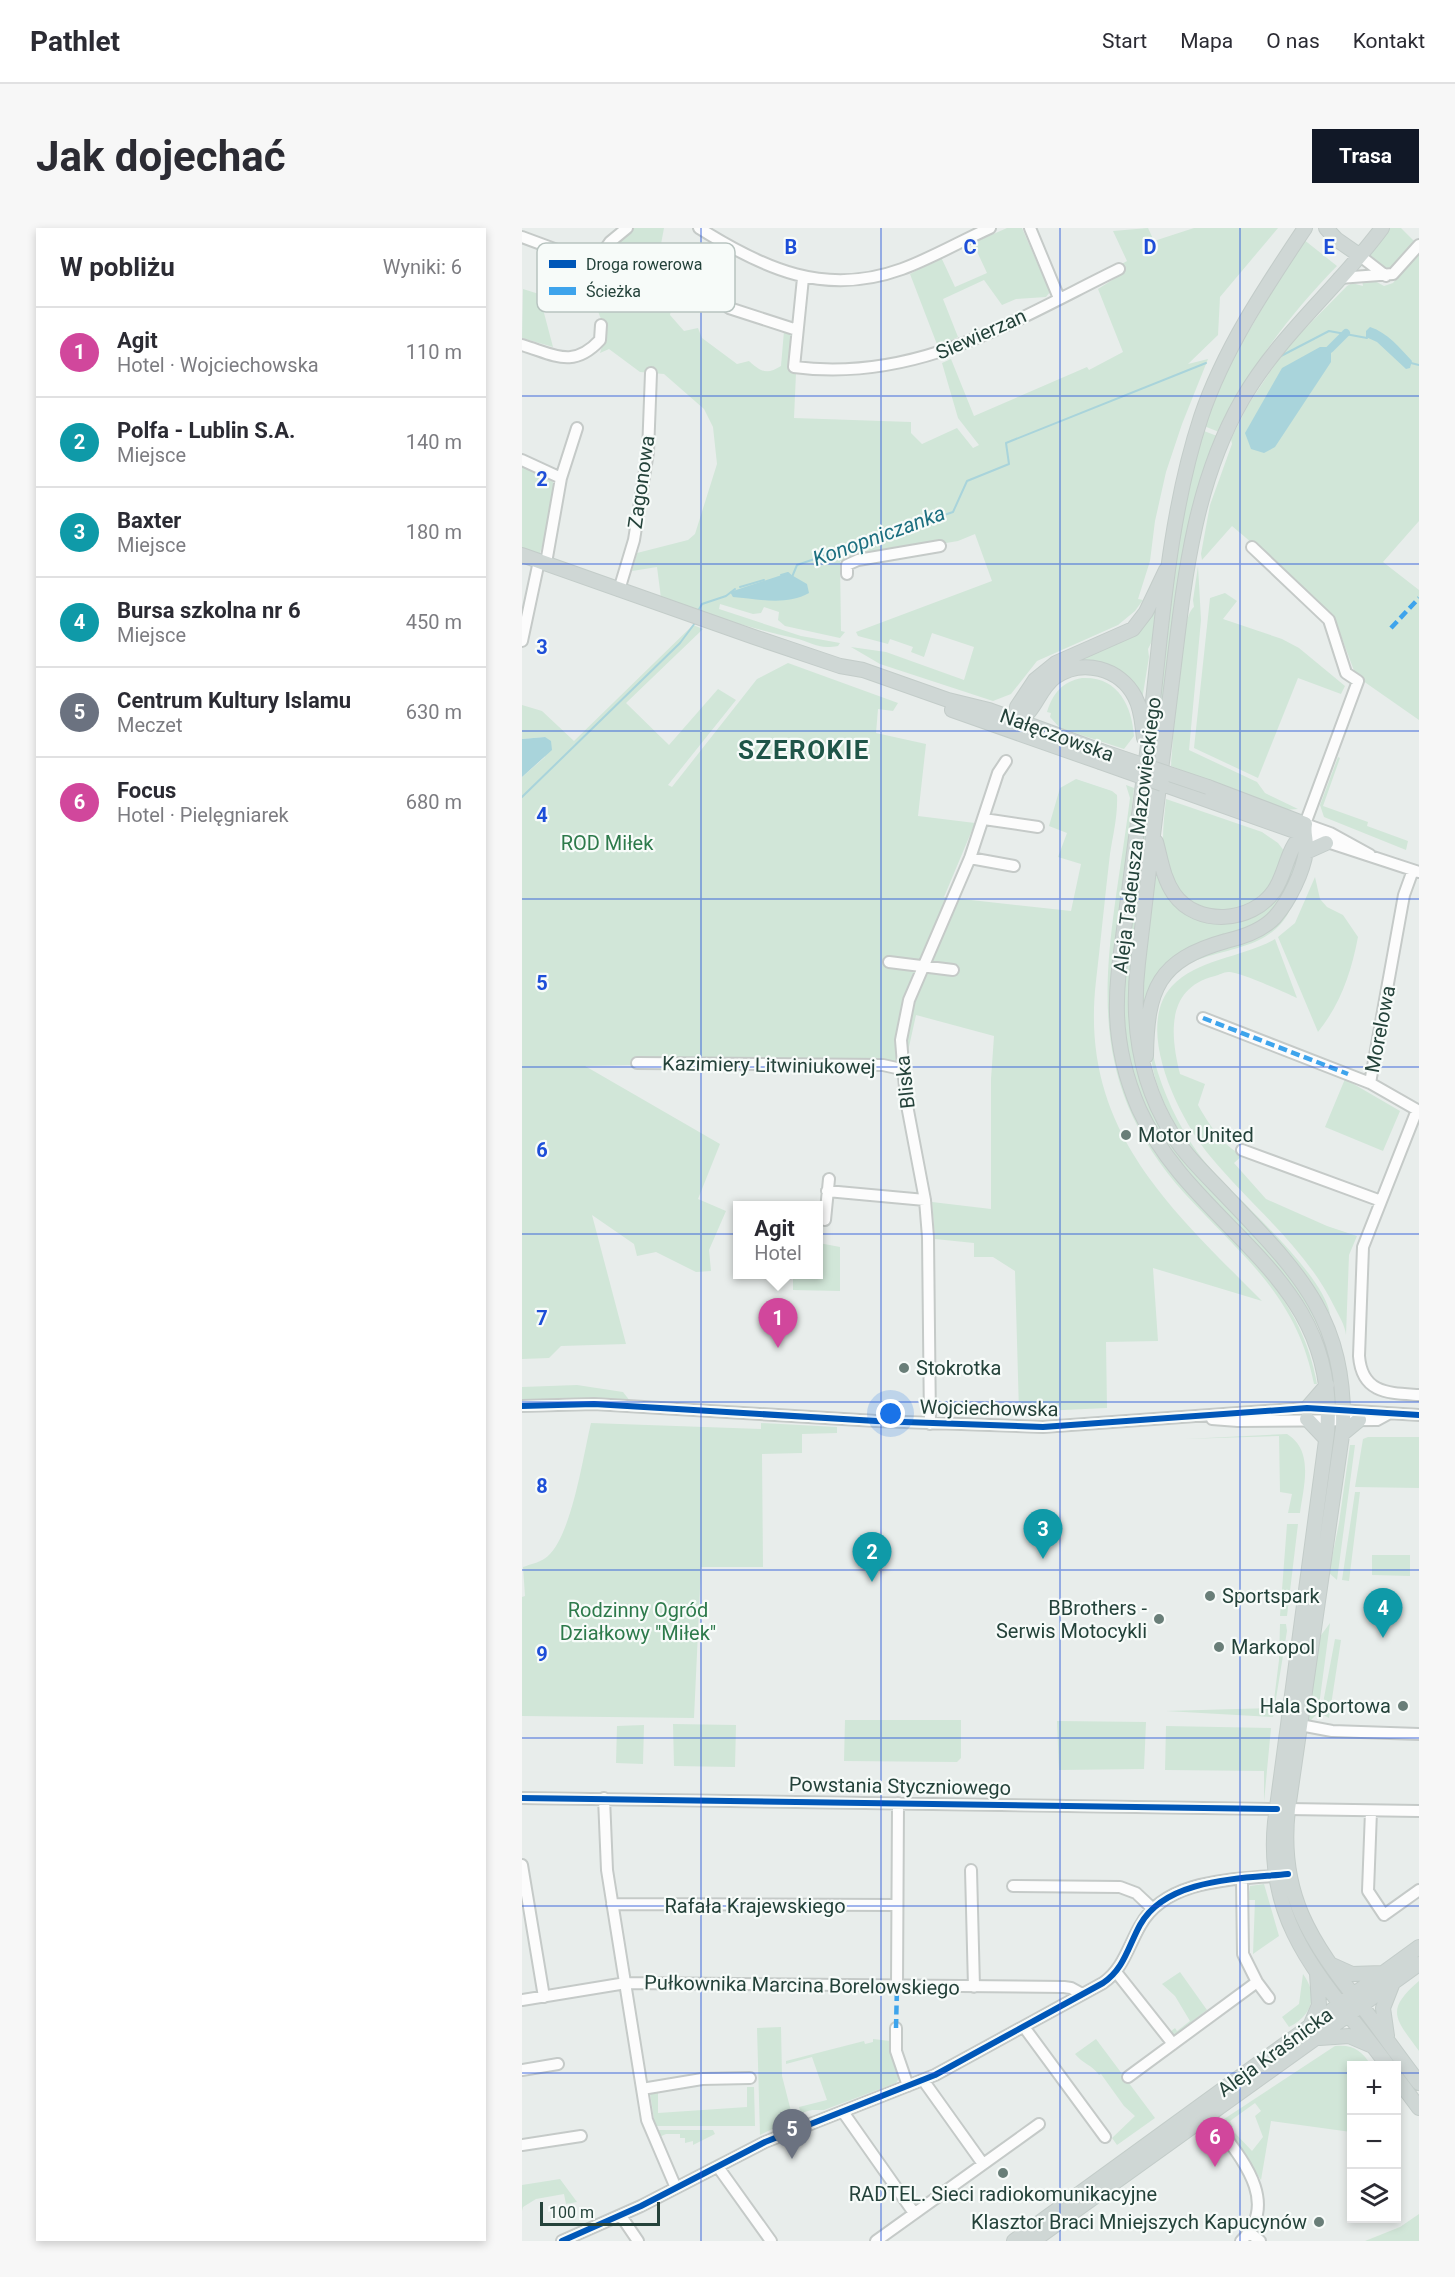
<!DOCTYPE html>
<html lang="pl">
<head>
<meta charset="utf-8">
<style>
  :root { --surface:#fff; --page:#f7f7f7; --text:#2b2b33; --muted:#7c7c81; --line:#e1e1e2; --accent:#111827 }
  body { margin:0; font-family:Roboto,sans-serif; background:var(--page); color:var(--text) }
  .controls { position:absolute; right:18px; bottom:18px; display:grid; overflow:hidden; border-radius:0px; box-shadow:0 3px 9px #0003 }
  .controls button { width:54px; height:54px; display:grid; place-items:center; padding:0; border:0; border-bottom:2px solid var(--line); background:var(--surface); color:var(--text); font:30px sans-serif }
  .scale { position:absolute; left:18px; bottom:15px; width:120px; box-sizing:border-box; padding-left:6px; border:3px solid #24423a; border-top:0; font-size:16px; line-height:21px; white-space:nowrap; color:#24423a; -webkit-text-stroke:4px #f7fbf9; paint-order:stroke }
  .you { position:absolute; left:369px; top:1186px; width:21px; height:21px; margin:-15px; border:4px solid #fff; border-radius:50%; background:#1a73e8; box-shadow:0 0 0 9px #1a73e833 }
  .badge { display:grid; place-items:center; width:39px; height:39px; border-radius:50%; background:var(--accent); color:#fff; font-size:20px; font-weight:700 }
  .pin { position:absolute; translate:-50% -50px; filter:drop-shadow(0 2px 3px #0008) }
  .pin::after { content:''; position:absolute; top:32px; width:21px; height:18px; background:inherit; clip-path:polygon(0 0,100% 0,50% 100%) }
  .popup { position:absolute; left:211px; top:973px; width:90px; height:78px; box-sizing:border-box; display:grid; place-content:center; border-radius:0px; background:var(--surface); filter:drop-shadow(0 2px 4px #0005); font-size:20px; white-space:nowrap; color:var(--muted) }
  .popup b { font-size:22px; color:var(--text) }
  .popup::after { content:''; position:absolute; left:50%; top:100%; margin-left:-12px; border:12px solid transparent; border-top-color:var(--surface) }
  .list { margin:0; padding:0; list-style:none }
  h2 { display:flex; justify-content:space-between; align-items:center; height:78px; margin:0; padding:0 24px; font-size:26px }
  h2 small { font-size:20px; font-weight:400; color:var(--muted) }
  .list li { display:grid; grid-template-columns:39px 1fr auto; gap:18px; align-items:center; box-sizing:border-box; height:90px; padding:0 24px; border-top:2px solid var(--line) }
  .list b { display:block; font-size:22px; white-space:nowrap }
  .list p { margin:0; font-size:20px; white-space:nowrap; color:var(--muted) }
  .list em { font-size:20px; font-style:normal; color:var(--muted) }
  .icon { flex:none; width:33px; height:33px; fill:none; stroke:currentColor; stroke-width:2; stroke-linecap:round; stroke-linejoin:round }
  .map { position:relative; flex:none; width:897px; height:2013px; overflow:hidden; border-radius:0px }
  header { display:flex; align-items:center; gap:36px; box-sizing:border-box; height:84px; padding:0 30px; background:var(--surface); border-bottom:2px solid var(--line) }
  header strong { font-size:28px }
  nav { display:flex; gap:33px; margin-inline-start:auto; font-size:21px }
  .intro { display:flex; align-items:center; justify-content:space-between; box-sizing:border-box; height:144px; padding:0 36px }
  h1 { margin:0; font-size:42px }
  .button { padding:15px 27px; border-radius:0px; background:var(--accent); color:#fff; font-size:21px; font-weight:700 }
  main { display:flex; gap:36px; padding:0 36px }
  aside { flex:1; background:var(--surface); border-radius:0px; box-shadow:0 3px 9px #0003 }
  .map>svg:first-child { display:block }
  .green { fill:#d1e6d8 }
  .water { fill:#a9d4db }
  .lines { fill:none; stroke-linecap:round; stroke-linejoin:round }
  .stream { stroke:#a9d4db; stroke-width:2 }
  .canal { stroke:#a9d4db; stroke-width:8 }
  .minor-casing { stroke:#c5cac8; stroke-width:14 }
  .major-casing { stroke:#c3ccc9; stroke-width:16 }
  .minor { stroke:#fcfcfc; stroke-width:10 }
  .major { stroke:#cfd7d5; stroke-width:14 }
  .major-bridge-casing { stroke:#c3ccc9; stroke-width:16; stroke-linecap:butt }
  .major-bridge { stroke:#cfd7d5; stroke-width:14 }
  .quiet { stroke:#3ea4ec; stroke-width:4.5; stroke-dasharray:9 4.5; stroke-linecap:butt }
  .cycleway-casing { stroke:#f7fbf9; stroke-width:10 }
  .cycleway { stroke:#0057b8; stroke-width:6 }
  .grid { fill:none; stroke:#1d4ed8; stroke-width:1.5; stroke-opacity:0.55 }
  .poi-dot { fill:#697e78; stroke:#f7fbf9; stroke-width:2 }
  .labels { text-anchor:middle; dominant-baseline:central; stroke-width:4.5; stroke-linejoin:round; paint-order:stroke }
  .street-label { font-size:20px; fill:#24423a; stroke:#f7fbf9 }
  .park-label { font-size:20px; fill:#2d7a4b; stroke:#f7fbf9 }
  .poi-label { font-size:20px; fill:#24423a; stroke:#f7fbf9; text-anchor:start }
  .water-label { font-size:21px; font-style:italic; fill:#1c6f80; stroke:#f7fbf9 }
  .district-label { font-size:26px; font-weight:bold; letter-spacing:1.5px; fill:#1f5548; stroke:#f7fbf9 }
  .key { fill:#f7fbf9; stroke:#b8c4c0; stroke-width:1.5 }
  .key-label { font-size:16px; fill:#24423a }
  .grid-label { font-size:20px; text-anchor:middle; font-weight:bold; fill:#1d4ed8; stroke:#f7fbf9; stroke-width:4.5; stroke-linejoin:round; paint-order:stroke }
</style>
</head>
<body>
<header>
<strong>Pathlet</strong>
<nav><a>Start</a><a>Mapa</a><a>O nas</a><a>Kontakt</a></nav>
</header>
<div class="intro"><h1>Jak dojechać</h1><a class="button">Trasa</a></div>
<main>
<aside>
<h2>W pobliżu<small>Wyniki: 6</small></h2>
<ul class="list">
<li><span class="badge" style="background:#d1479c">1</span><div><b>Agit</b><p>Hotel · Wojciechowska</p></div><em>110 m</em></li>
<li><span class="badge" style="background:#0f9aa8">2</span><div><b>Polfa - Lublin S.A.</b><p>Miejsce</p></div><em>140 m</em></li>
<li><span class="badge" style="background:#0f9aa8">3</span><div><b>Baxter</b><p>Miejsce</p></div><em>180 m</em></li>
<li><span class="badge" style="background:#0f9aa8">4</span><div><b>Bursa szkolna nr 6</b><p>Miejsce</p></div><em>450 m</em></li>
<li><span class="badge" style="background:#6b7280">5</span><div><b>Centrum Kultury Islamu</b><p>Meczet</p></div><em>630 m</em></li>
<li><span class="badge" style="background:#d1479c">6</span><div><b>Focus</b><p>Hotel · Pielęgniarek</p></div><em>680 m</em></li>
</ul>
</aside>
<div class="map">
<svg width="897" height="2013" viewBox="0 0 897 2013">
  <rect width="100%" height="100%" fill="#e8edeb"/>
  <path class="green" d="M112 0H142L136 32 150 39 160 52C158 65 150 73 148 87L162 103 176 100 180 110 215 136 227 133C239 144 245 147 259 138L262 103 272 105 269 142 274 145 272 190 389 194V205L400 216 435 200 451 220 457 217 436 190 420 135 429 131 452 188 565 139 567 142 601 124 576 61 601 45 598 37 605 33 591 3 626 0 632 13 672 0H756L698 69 696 107 666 136 686 131 660 196 644 244 633 293 628 333 616 371 621 372 613 383 596 397 515 433 489 466 471 473 358 436 329 419 364 424 442 452 452 419 410 405 402 429 389 424 391 419 368 411 366 416 336 408 334 404 470 353 453 306 436 313 318 333 319 403 323 404 318 410 263 398 256 392 257 384 242 379 239 385 231 386 198 376 197 381 279 408 318 415 316 418C296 422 290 414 272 410 226 400 183 386 139 370L135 339 110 343 115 325 166 312 173 306 195 236 191 199 182 181 142 146 118 144 87 121 78 125C89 92 77 99 74 72 71 46 91 14 112 0Z
    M485 0H500L528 64 524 69 494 71 480 77 462 52 421 71 436 109 416 119 388 46 419 29 433 59 465 45 451 15Z
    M866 0H879L894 15 865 44 846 29 848 23Z
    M781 11 815 38C766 88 727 141 697 204L682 198 710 132Z
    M897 21V293L861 334 897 362V492L834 448 816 400 796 375 750 332 710 298 680 332 679 326 688 277 710 216 709 211 726 177 764 120 825 58 830 55 841 58 840 52H851L862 58 871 55Z
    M1 61 17 66 31 119 0 110Z
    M682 203 695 208 683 242 612 720 626 868 755 1029 800 1097 807 1127C791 1079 767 1051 733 1015 650 926 598 883 602 752L652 343 664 261Z
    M0 238 26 249 32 255 26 300 17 328 0 321Z
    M676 338 679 392 667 522 735 554 743 565 776 581 762 582 649 538C652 510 656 390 672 379L671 372Z
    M703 365 715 373 701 391 760 411 777 420 823 458 819 466 776 450 736 550 672 520 688 370Z
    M636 377 631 411 626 421 627 429 620 472 576 436 518 454 627 390Z
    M171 397 181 401 104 475 147 517 196 461 214 472 146 557 150 559 235 451 266 435 376 475 371 483 356 481 354 505 404 516 396 588 453 595 422 669 549 683 559 636 536 629 545 605 527 598 538 560 554 551 590 563 595 567C596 587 591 607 588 626 583 668 579 710 574 753 557 900 646 978 740 1073L631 1040 636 1113 584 1114 585 1180 497 1184 493 1043 471 1029H452V1015L413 1011 410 974 469 981V851L472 808 394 787 383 837 358 832 63 838 198 916 176 971 204 983 187 1022 189 1043 174 1044 134 1024 115 1028 112 1016 70 987 104 1116 39 1118 27 1130 0 1131V549L23 529V509L0 511V477L20 483 52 513Z
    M560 450C596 448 610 478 612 508L602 521 538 500 528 489 529 485 525 484C531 465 540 454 560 450Z
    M816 529 818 530 801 578 846 594 845 598 886 613 884 622 802 589 798 577Z
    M604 557 612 560C607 604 602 647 597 691 591 740 582 790 595 839 603 870 616 900 634 926 693 1008 776 1048 795 1156H792C775 1068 721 1029 664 967 549 840 589 723 608 570Z
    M644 571 740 604 756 615 763 624C758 636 754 653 746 662 723 688 676 692 654 661 636 635 641 600 644 571Z
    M773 628 776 629C753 688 752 691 692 713 680 717 665 721 653 728L645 736 621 786 617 776 633 632 657 677 722 691Z
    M786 633 788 634C772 657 775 686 750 704 716 730 663 720 640 761 625 788 627 817 636 845 646 876 662 908 682 933 712 969 801 1044 808 1086 793 1065 781 1043 763 1024 704 959 621 894 628 797 629 774 640 751 657 737 670 726 687 723 703 718 765 701 761 684 786 633Z
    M793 649 798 671 805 679 821 687 836 709C829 745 819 775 796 804L756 709 773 695Z
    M753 711 775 770C761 764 719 744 706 744 702 744 697 747 693 748 644 760 648 806 658 846L683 856 676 877C686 895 701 919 721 927L712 935 744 971 805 998 835 1008 827 1027 824 1107C823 1097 817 1088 812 1078 783 1019 730 979 688 928 658 892 611 800 650 758 675 731 722 729 753 711Z
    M823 851 878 883 861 923 803 899Z
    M297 1015 318 1019V1063L271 1062V1047L296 1046Z
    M55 1157 101 1164 108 1173H0V1159Z
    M69 1195 239 1201V1195L315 1199V1205L280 1206V1225L240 1226 241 1339H179L172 1490 0 1488V1369L3 1368 1 1339C9 1336 20 1334 26 1328 50 1306 61 1228 69 1195Z
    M765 1206C793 1223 781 1260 778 1285H766L770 1266 758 1264 757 1208 663 1211Z
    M846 1209H897V1260L833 1259 841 1211Z
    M828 1217H833L815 1352 807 1345 817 1295Z
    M833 1264H838L827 1353 820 1352Z
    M765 1296H776L765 1388H758Z
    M850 1327H888V1348L850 1347Z
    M808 1395 796 1485 787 1494 785 1491 797 1410Z
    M758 1396H764L765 1403 751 1489 644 1483 751 1480 757 1432Z
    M813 1411 819 1412 807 1490 799 1486Z
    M323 1492H439V1530L435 1534 322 1533Z
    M535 1493 624 1494 622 1541 537 1542Z
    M151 1496 214 1497 213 1539 152 1538Z
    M122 1497 121 1536 94 1535 95 1498Z
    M644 1498 749 1500 742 1574V1543L643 1542Z
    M742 1656 757 1708 731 1726 733 1672H726L728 1658Z
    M658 1744 685 1782 651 1808 648 1804 653 1800 655 1803 668 1793 653 1768 640 1756Z
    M781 1746C797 1768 790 1787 767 1799L760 1789 777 1776Z
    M897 1753V1823C874 1791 862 1783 897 1753Z
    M259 1799 260 1848 271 1891 238 1907 235 1800Z
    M351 1811 368 1813 377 1850 374 1855 302 1882H290L279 1885 277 1879 305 1872 290 1829 264 1836V1833L342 1813 343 1816 351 1814Z
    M574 1811 633 1890 595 1917 590 1910 613 1888 602 1878 579 1846 577 1847C570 1837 560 1835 553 1826Z
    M813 1818C831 1816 840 1823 849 1837L830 1838 829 1904 749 1893 739 1952 710 1909 713 1905 730 1923 741 1909 733 1888 739 1883 733 1875 708 1893 711 1899 702 1901 699 1893Z
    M225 1859H232L233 1898H133L128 1865 136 1864V1885L225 1879Z
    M134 1902H191L193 1906 171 1917V1913L163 1915V1910H158V1906H144L137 1909Z
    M38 1951 55 1974 44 1976 42 1966 14 1971 1 1979 0 1983V1957Z
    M897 1986V2013H843L878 1999Z"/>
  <path class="water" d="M848 99C866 105 877 119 890 133L888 140 884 141 855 114 844 109V103Z
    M798 119H806L809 123V134L753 219 742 225 729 221 723 205 760 140Z
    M266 345 285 356 287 365C264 378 236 371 211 369L208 364Z
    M23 509 29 513 30 522 0 549V511Z"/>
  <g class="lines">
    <path class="stream" d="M757 129 807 103 845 110
      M889 135 897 137
      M259 347 266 345 270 349 275 337 431 284 445 253 487 236 484 215 684 135
      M218 359 242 352
      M176 383 180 376 204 368 213 361
      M0 569 158 415 173 395"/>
    <path class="canal" d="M808 121 824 105"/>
    <g class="minor-casing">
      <path id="minor" d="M177 0C242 41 303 69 380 41 410 30 439 13 468 0
        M508 0 537 70
        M0 9 73 36 88 14 105 0
        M837 27 864 48
        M281 50 272 139C395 155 491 93 597 41
        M817 50 871 46 897 17
        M207 80 275 102
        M0 117C33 127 51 141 78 112L79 97
        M0 232 39 250
        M730 319 807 392 824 445 836 453 783 596 808 605 848 627
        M24 335 39 250 55 200
        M325 346V337L336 332 418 318
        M97 362 112 312 126 224 129 145
        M0 413 17 333
        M462 591 516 599
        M781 606 897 644
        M448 630 492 638
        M367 734 431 742
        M681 790 848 855 882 667 891 642
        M115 835 361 837 379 841
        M848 855 897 883
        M895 882 841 1019 837 1128C840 1166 867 1165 897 1167
        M720 922 859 973
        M305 963 403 972
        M303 992 307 951
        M0 1178 72 1176 354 1193 521 1199 785 1180 897 1187
        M690 1191 716 1193 855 1192 866 1186
        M408 1196 406 1009 403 972 384 872 379 812 387 772 448 630 476 545 484 533
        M778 1497 810 1503 897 1506
        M0 1570 755 1581
        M82 1570 85 1642 125 1892 154 1960
        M766 1581 897 1583
        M849 1583 846 1663 862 1687 897 1662
        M0 1637 22 1769
        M449 1642 452 1759
        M720 1652 721 1726 735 1754 747 1770
        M491 1658 598 1659 614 1665 631 1681
        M90 1676 375 1677
        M594 1744 651 1816
        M375 1758 376 1575
        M0 1772 104 1755 542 1759 549 1760 560 1766
        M502 1799 583 1909
        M374 1800V1823L386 1858
        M0 1842 36 1836
        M606 1849 735 1754
        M401 1852 461 1936
        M120 1861 180 1851 228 1850
        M321 1884 392 1985
        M694 1896C719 1930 759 1975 719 2013
        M0 1917 59 1908
        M196 1939 249 2013
        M99 1988 116 2013
        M728 2005 738 2013
        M40 2013 119 1978 243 1914 413 1847 581 1755C601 1741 606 1719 618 1698 644 1650 712 1652 760 1647
        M354 2013 517 1896"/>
    </g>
    <g class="major-casing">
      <path id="major" d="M783 0C743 60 702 121 679 189 644 295 639 415 625 525 618 582 610 638 603 694 599 725 594 755 595 786 596 818 604 851 617 881 673 1004 819 1046 805 1205L753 1594C742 1702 807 1757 866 1838
        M804 0 814 11 837 27
        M860 0C816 60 758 106 720 172 668 263 661 367 648 469 637 558 626 646 616 735 609 796 617 853 650 906 665 929 685 948 704 968 775 1043 824 1088 821 1200L766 1581C756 1666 789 1714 839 1777 859 1803 877 1829 897 1855
        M0 327 232 409 318 438 341 442 426 472 467 482 579 523
        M430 482 578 534
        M495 494C514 483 516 462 533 449 560 430 598 440 613 469 620 482 620 496 622 510
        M493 499 495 479 513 452 534 435 611 401 624 384 644 342
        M640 556 781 606
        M634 614C639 632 641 650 652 666 675 699 730 695 752 663 764 646 765 620 781 606
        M784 624 804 615
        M624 828C625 761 636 732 704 713 722 709 740 703 753 689 767 673 781 644 784 623 785 613 781 605 783 596L686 559
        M785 1180 805 1157
        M785 1191 804 1211
        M820 1206 837 1192
        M810 1737 830 1746 860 1745
        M789 1796 797 1777 795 1745
        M865 1808 861 1780 870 1757
        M798 1810 827 1808 848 1817
        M874 1849 897 1880
        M492 2013 897 1719
        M511 2013 897 1736"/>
    </g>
    <use href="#minor" class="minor"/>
    <use href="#major" class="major"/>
    <g class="major-bridge-casing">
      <path id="major-bridge" d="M579 523 686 559
        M578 534 640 556"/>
    </g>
    <use href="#major-bridge" class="major-bridge"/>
    <path class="quiet" d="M869 400 897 370
      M681 790 826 846
      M374 1800 375 1758"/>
    <g class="cycleway-casing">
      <path id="cycleway" d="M0 1178 72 1176 354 1193 521 1199 785 1180 897 1187
        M0 1570 755 1581
        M40 2013 119 1978 243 1914 413 1847 581 1755C602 1741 606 1719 618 1697 644 1650 718 1651 766 1646"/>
    </g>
    <use href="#cycleway" class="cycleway"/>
  </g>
  <path class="grid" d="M179 0V2013M359 0V2013M538 0V2013M718 0V2013M0 168H897M0 336H897M0 503H897M0 671H897M0 839H897M0 1006H897M0 1174H897M0 1342H897M0 1510H897M0 1678H897M0 1845H830M874 1845H897"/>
  <g class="poi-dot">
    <circle cx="604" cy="907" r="6"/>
    <circle cx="382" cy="1140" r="6"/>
    <circle cx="688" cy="1368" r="6"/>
    <circle cx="637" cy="1391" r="6"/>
    <circle cx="697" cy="1419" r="6"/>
    <circle cx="881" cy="1478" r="6"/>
    <circle cx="481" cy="1945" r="6"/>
    <circle cx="797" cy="1994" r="6"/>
  </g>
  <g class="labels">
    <g class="street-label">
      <text transform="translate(459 106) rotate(-24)">Siewierzan</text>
      <text transform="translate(119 254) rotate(-82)">Zagonowa</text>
      <text transform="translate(535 507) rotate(20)">Nałęczowska</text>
      <text transform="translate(615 607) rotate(-83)">Aleja Tadeusza Mazowieckiego</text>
      <text transform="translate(858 801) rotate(-79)">Morelowa</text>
      <text transform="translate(247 837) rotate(1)">Kazimiery Litwiniukowej</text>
      <text transform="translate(383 854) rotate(-96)">Bliska</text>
      <text transform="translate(467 1180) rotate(1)">Wojciechowska</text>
      <text transform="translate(378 1558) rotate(1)">Powstania Styczniowego</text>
      <text x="233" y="1678">Rafała Krajewskiego</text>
      <text transform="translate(280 1757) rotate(1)">Pułkownika Marcina Borelowskiego</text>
      <text transform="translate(753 1824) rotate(-36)">Aleja Kraśnicka</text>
    </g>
    <g class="park-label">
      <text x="85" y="615">ROD Miłek</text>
      <text x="116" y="1382">Rodzinny Ogród<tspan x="116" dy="23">Działkowy "Miłek"</tspan></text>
    </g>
    <g class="poi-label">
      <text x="616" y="907">Motor United</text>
      <text x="394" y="1140">Stokrotka</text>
      <text x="700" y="1368">Sportspark</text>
      <text x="625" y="1380" text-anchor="end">BBrothers -<tspan x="625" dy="23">Serwis Motocykli</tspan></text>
      <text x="709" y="1419">Markopol</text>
      <text x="869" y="1478" text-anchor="end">Hala Sportowa</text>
      <text x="481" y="1966" text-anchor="middle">RADTEL. Sieci radiokomunikacyjne</text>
      <text x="785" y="1994" text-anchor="end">Klasztor Braci Mniejszych Kapucynów</text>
    </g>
    <g class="water-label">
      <text transform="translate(357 308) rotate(-20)">Konopniczanka</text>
    </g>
    <g class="district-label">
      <text x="282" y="522">SZEROKIE</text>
    </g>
  </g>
  <rect x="15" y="15" width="198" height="69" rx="9" class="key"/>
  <rect x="27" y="32" width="27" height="8" fill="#0057b8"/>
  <rect x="27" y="59" width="27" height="8" fill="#3ea4ec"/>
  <g class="key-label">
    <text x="64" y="42">Droga rowerowa</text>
    <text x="64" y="69">Ścieżka</text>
  </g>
  <g class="grid-label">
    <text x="269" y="26">B</text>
    <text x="448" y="26">C</text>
    <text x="628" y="26">D</text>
    <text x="807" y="26">E</text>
    <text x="20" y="258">2</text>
    <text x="20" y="426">3</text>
    <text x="20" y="594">4</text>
    <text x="20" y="762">5</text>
    <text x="20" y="929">6</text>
    <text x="20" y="1097">7</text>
    <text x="20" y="1265">8</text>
    <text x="20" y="1433">9</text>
  </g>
</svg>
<div class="controls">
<button>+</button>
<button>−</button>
<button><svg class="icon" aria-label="layers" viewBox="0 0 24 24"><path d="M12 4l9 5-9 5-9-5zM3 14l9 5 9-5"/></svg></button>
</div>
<div class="scale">100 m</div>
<div class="you"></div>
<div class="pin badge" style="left:256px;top:1120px;background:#d1479c">1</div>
<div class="popup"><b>Agit</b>Hotel</div>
<div class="pin badge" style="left:350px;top:1354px;background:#0f9aa8">2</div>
<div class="pin badge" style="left:521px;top:1331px;background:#0f9aa8">3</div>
<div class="pin badge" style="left:861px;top:1410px;background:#0f9aa8">4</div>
<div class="pin badge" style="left:270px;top:1931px;background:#6b7280">5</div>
<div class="pin badge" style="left:693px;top:1939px;background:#d1479c">6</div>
</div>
</main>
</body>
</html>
